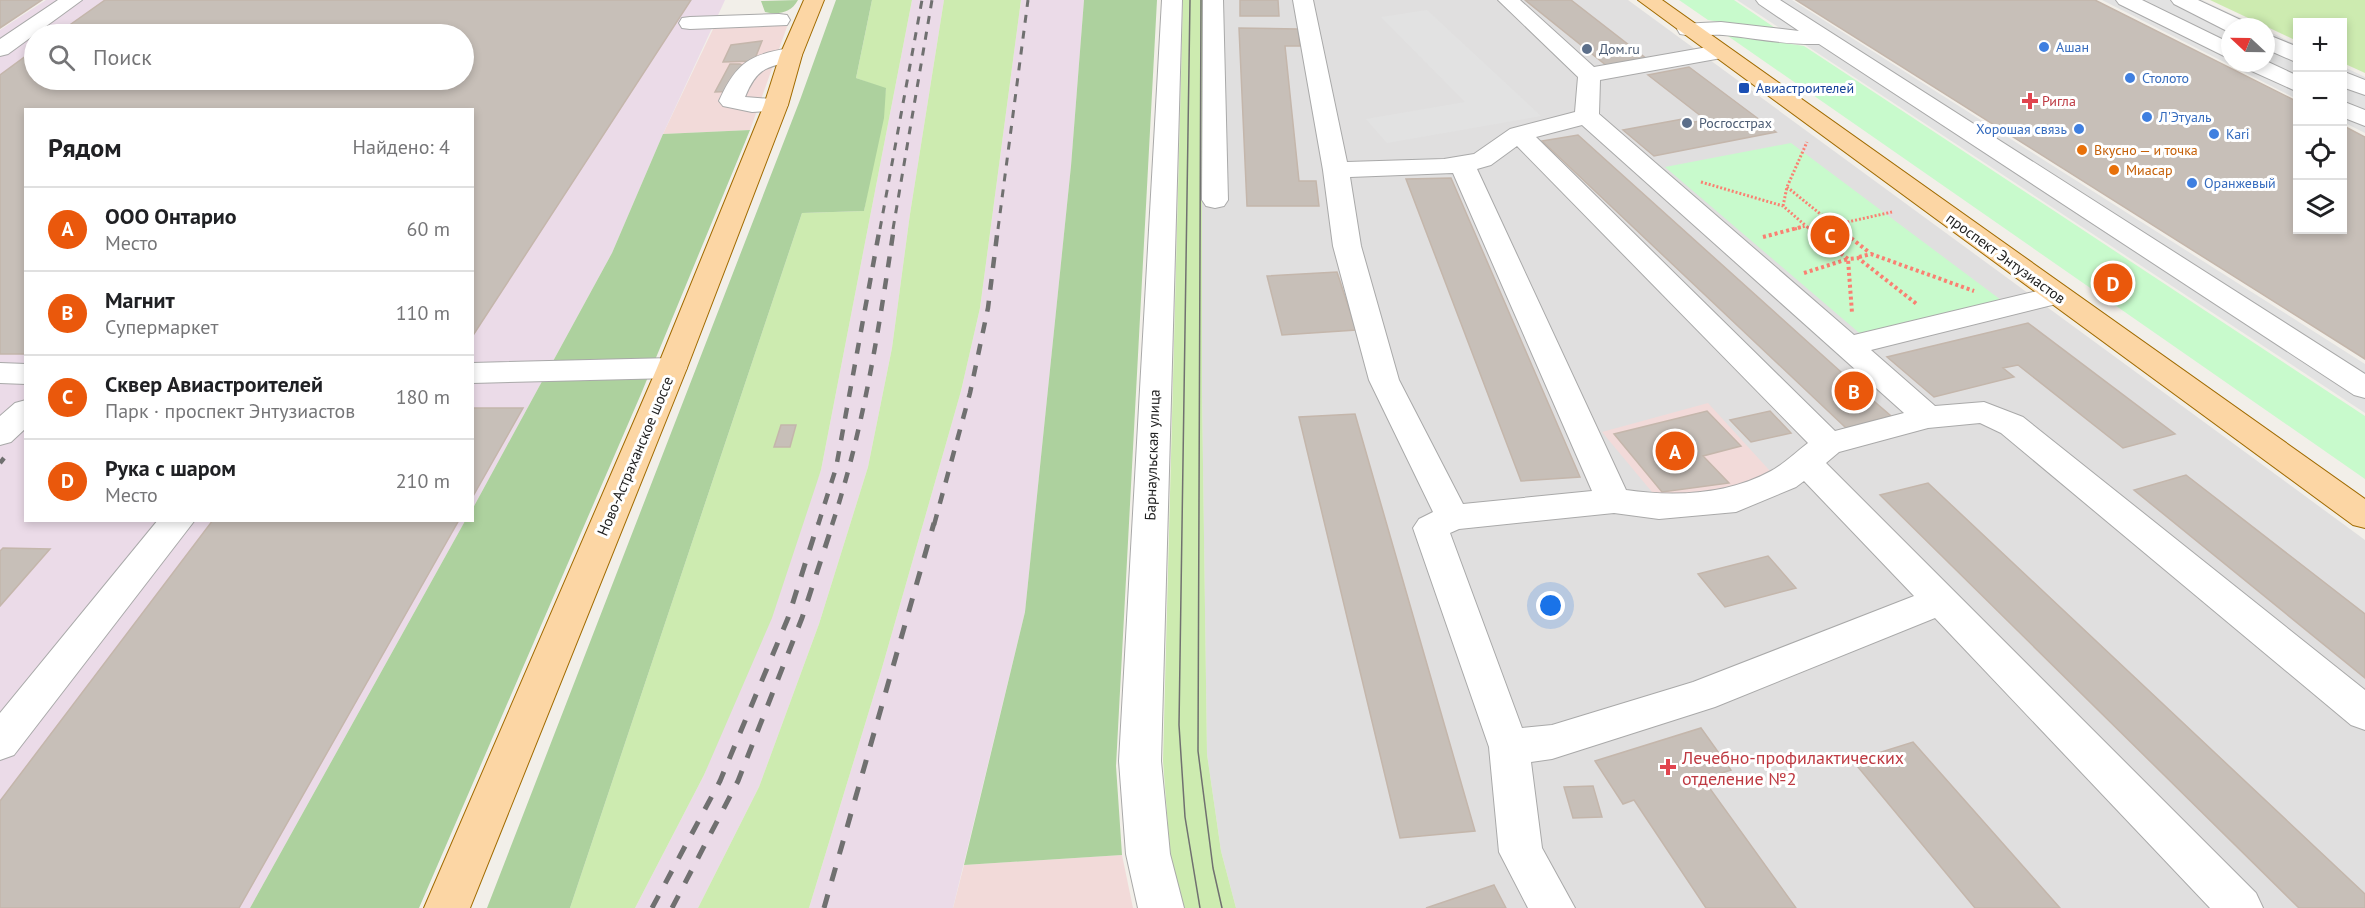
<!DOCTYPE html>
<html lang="ru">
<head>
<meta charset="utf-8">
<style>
  :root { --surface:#fff; --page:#f2f2f2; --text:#202124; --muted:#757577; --line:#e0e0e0; --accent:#ea580c }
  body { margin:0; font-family:"PT Sans",sans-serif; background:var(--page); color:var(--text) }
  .controls { position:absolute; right:18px; top:18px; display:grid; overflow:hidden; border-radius:0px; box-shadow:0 3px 9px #0003 }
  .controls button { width:54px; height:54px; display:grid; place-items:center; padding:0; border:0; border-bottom:2px solid var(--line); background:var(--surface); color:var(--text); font:30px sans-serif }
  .compass { position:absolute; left:2221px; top:18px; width:54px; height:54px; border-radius:50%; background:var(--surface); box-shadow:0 3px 9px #0003; rotate:292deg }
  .you { position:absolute; left:1551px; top:606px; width:21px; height:21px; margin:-15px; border:4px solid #fff; border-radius:50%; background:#1a73e8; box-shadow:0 0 0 9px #1a73e833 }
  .badge { display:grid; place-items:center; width:39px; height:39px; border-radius:50%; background:var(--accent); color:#fff; font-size:20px; font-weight:700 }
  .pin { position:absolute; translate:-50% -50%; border:3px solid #fff; box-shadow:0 2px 6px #0006 }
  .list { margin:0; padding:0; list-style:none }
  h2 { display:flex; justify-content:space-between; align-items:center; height:78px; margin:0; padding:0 24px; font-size:26px }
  h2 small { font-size:20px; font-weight:400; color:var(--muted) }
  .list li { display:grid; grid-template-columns:39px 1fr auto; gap:18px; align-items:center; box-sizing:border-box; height:84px; padding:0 24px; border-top:2px solid var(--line) }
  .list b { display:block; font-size:22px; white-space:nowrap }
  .list p { margin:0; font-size:20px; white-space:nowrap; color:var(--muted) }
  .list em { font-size:20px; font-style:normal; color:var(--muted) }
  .icon { flex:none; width:33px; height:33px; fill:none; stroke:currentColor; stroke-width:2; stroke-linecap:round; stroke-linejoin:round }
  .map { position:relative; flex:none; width:2365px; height:908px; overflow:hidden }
  .search { position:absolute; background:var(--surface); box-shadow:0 3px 9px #0003; left:24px; top:24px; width:450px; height:66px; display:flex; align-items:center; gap:15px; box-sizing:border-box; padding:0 21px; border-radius:33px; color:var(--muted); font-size:22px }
  .panel { position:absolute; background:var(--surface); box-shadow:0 3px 9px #0003; left:24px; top:108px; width:450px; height:414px; border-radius:0px }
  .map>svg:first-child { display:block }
  .residential { fill:#e0dfdf }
  .commercial { fill:#f2dad9 }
  .industrial { fill:#ebdbe8; fill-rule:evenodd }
  .grass { fill:#cdebb0 }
  .forest { fill:#add19e }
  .park { fill:#c8facc }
  .parking { fill:#e2e2e2 }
  .building { fill:#c7bfb8; stroke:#c4b6ab; stroke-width:1.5 }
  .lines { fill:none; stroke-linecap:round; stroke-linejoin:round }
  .minor-casing { stroke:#a9a9a9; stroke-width:2 }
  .major-casing { stroke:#a06b00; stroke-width:2 }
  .path-far1 { stroke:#fa8072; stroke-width:3; stroke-dasharray:2 2; stroke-linecap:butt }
  .path { stroke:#fa8072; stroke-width:4; stroke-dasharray:3 3; stroke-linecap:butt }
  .minor { fill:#fff; fill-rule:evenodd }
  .major { fill:#fcd6a4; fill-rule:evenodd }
  .tram { stroke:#707070; stroke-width:1.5 }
  .rail-far2 { stroke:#707070; stroke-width:3; stroke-dasharray:8 8; stroke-linecap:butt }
  .rail-far1 { stroke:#707070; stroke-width:4.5; stroke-dasharray:11 11; stroke-linecap:butt }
  .rail { stroke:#707070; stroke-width:5; stroke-dasharray:14 14; stroke-linecap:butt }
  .shop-dot { fill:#3f7fe0; stroke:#fff; stroke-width:2 }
  .service-dot { fill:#5c6f8a; stroke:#fff; stroke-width:2 }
  .transit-dot { fill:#1a4fb4; stroke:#fff; stroke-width:2 }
  .health-dot { fill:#e0444e; stroke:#fff; stroke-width:2 }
  .food-dot { fill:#e8710a; stroke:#fff; stroke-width:2 }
  .labels { text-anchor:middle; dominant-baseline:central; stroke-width:6; stroke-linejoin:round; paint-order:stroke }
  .far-shop-label { font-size:14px; fill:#366cbe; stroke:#fff; text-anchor:start }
  .far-service-label { font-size:14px; fill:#4e5e75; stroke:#fff; text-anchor:start }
  .far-transit-label { font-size:14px; fill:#164399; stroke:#fff; text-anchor:start }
  .far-health-label { font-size:14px; fill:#be3a42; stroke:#fff; text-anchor:start }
  .far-food-label { font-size:14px; fill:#c56008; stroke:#fff; text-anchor:start }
  .street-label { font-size:15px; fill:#222; stroke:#fff }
  .near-health-label { font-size:18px; fill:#be3a42; stroke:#fff; text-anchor:start }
</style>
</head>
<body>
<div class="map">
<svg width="2365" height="908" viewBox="0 0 2365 908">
  <rect width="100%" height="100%" fill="#f2efe9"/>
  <path class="residential" d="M1202 0H1628L2365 540V908H1236L1221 851 1207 754 1202 392Z"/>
  <path class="commercial" d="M788 24 750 130 663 134 714 27Z
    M1708 403 1770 471 1732 494 1657 498 1602 432Z
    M1122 855 1133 908H953L964 865Z"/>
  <path class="industrial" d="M46 0H725L663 134 612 253 473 508 472 110H26V520L465 521 250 908H0V30ZM34 34H464V80H34Z
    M912 0H944L910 214 892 348 868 467 819 624 759 787 698 908H635L704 775 821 470Z
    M1021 0H1084L1071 166 1025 612 953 908H809L880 675 961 391 980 308Z"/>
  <path class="grass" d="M872 0H912L821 470 772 618 704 775 635 908H570L802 213 864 211 886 89 856 78Z
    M944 0H1021L980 308 961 391 880 675 809 908H698L759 787 819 624 868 467 892 348 910 214Z
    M1183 0H1202V392L1207 754 1221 851 1236 908H1183L1170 853 1163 761Z
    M2210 0H2365V73L2343 63 2342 22H2298L2297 41Z"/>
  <path class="forest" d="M798 0C791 13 778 15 765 12L761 1Z
    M836 0H872L856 78 886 88 884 118 864 211 802 213 570 908H487L800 100Z
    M1084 0H1157L1116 766 1122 855 964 865 1025 612 1071 166Z
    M750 130 641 394 419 908H250L465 521 472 520 473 508 612 253 663 134Z"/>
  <path class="park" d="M1679 0H1734L1781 32 1708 20Z
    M1725 34 1804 46 2365 416V479Z
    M1791 143 2005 303 1864 337 1665 167Z"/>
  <path class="parking" d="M1737 0H1792L2365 364V413Z
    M2102 0H2202L2260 27H2230V63H2266V30L2297 45V99Z
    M1427 10 1541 116 1387 143 1366 119 1465 102 1381 17Z
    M2342 66 2365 77V133L2343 122Z"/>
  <path class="building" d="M0 0H42L0 28Z
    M105 0H691L472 337V110H26V354H0V75L34 50V80H464V34H57Z
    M1240 0H1278L1279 16H1240Z
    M1525 0H1571L1647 59 1607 66Z
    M1796 0H2095L2298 102V230H2342V125L2365 137V359Z
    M1239 28 1298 29 1300 46H1285L1299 181H1316L1319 206H1247Z
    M762 41 754 61 723 62 731 45Z
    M730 64H740L748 68 742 91 715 92Z
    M1689 67 1776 132 1654 156 1623 130 1688 118 1694 122 1706 120 1648 75Z
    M1578 135 1861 390 1891 416 1846 428 1542 141Z
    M1451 178 1580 477 1521 481 1406 179Z
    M1337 272 1356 330 1282 335 1267 276Z
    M2028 323 2175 434 2123 448 2018 365 2003 368 2014 377 1934 397 1887 357Z
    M472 408H523L472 498Z
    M1707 411 1741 446 1703 456 1729 483 1662 492 1614 434Z
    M1770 411 1791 433 1751 442 1730 420Z
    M1355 414 1475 831 1400 838 1299 417Z
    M781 425H796L790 447H774Z
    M2186 475 2365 614V678L2134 490Z
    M1928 483 2365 894V908H2299L1880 495Z
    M213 520H459L239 908H0V801Z
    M3 548 50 549 0 606V551Z
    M1768 556 1796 588 1725 607 1698 574Z
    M1701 728 1731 770 1703 779 1796 908H1706L1634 800 1623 804 1595 761Z
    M1913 742 2060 908H1975L1853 761Z
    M1593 786 1602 817 1573 818 1564 787Z
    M1494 885 1506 908H1426Z"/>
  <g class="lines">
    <g class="minor-casing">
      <path id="minor" d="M58 0H82L8 54 0 56V39Z
        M1162 0H1182L1161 761 1170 854 1184 908H1138L1126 854 1119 761Z
        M1203 0H1223L1228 200 1224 206 1215 208 1206 206 1202 200Z
        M1293 0H1313L1347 162 1444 159 1474 154 1510 129 1575 112 1578 77 1498 0H1520L1594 67 1719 45 1727 47 1730 52 1727 57 1600 80 1599 114 1854 335 2058 286 2068 289 2072 295 2068 301 1871 350 1935 406 1984 402 2023 417 2365 690V730L2351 725 2001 433 1980 423 1928 428 1839 452 1826 463 2256 893 2263 908H2210L1935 618 1715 707 1552 759 1531 762 1542 848 1575 908H1528L1499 852 1489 747 1413 528 1419 519 1433 512 1369 380 1333 246 1323 170ZM1582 125 1904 413 1835 431 1536 137ZM1517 146 1808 443C1796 452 1784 464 1771 471 1727 495 1674 497 1626 490L1477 169 1491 165ZM1453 173 1592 491 1463 504 1399 380 1361 246 1350 177ZM1804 481 1914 596 1693 682 1552 725 1522 728 1450 533 1459 529 1614 513 1659 519 1736 512 1796 487Z
        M1756 0H1780L2365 374V398L2354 395 1819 44C1786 45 1755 38 1723 35 1709 34 1694 37 1680 34L1677 29 1680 24 1721 22 1799 31 1759 4Z
        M2116 0H2142L2230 43V59L2119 4Z
        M2171 0H2198L2245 22 2248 27H2230L2229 32 2174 4Z
        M779 14 787 15 790 20 787 25 690 29 682 28 679 23 682 18 690 17Z
        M2266 34 2298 47V63L2266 49Z
        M791 48 799 50 802 55 799 60C769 67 758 65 745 97L784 100 788 105 784 110 752 112 723 106 719 101C736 63 750 54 791 48Z
        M2266 61 2298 76V92L2245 68 2242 63H2266Z
        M2342 71 2365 80V95L2342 87Z
        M2342 101 2365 110V126L2342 117Z
        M672 358 683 361 687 368 683 375 672 378 472 383V363Z
        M0 363 26 364V384L0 383Z
        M26 400V428L11 442 0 445V416L15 403Z
        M158 520H195L14 755 0 760V713Z"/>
    </g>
    <g class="major-casing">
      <path id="major" d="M804 0H824L802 55 788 105 687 368 470 908H424L657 368 764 105 780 55Z
        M1638 0H1662L2365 499V528L2353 525Z"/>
    </g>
    <path class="path-far1" d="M1701 182 1783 206 1806 226
      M1787 187 1834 225
      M1783 206 1787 187 1807 142
      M1795 229 1806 226 1810 229
      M1839 229 1834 225 1892 212"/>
    <path class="path" d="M1808 227 1848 259 1858 258 1918 305
      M1837 227 1870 253
      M1763 237 1801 227
      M1859 257 1871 254 1974 291
      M1804 273 1848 259 1852 313"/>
    <use href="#minor" class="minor"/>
    <use href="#major" class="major"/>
    <path class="tram" d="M1190 0 1179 725 1185 817 1200 908
      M1201 0 1198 751 1213 868 1222 908"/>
    <path class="rail-far2" d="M880 229 922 0
      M893 229 932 0
      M998 229 1028 0"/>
    <path class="rail-far1" d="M0 463 4 458
      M818 525 836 468 880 227
      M832 525C864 428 879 328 894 227
      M934 525 970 393 988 308 998 227"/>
    <path class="rail" d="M652 908 720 781 788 618 818 523
      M672 908 738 781 802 618 833 523
      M824 908 934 523"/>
  </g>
  <g class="shop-dot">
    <circle cx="2044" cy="47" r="6"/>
    <circle cx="2130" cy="78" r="6"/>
    <circle cx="2147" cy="117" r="6"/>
    <circle cx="2079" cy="129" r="6"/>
    <circle cx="2214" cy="134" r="6"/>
    <circle cx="2192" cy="183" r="6"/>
  </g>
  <g class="service-dot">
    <circle cx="1587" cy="49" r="6"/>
    <circle cx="1687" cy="123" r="6"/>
  </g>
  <rect class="transit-dot" x="1738" y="82" width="12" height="12" rx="3"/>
  <g class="health-dot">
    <path d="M2027 92h6v6h6v6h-6v6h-6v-6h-6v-6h6z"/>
    <path d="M1665 758h6v6h6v6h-6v6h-6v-6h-6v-6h6z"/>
  </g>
  <g class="food-dot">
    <circle cx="2082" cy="150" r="6"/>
    <circle cx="2114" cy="170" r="6"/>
  </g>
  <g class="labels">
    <g class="far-shop-label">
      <text x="2056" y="47">Ашан</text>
      <text x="2142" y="78">Столото</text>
      <text x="2159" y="117">Л'Этуаль</text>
      <text x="2067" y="129" text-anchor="end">Хорошая связь</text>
      <text x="2226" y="134">Kari</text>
      <text x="2204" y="183">Оранжевый</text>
    </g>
    <g class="far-service-label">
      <text x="1599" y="49">Дом.ru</text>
      <text x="1699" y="123">Росгосстрах</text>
    </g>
    <g class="far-transit-label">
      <text x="1756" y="88">Авиастроителей</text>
    </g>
    <g class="far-health-label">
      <text x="2042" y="101">Ригла</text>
    </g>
    <g class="far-food-label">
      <text x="2094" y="150">Вкусно — и точка</text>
      <text x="2126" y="170">Миасар</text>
    </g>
    <g class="street-label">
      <text transform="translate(2006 258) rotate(36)">проспект Энтузиастов</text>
      <text transform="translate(1152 455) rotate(-88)">Барнаульская улица</text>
      <text transform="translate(635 456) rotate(-67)">Ново-Астраханское шоссе</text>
    </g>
    <g class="near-health-label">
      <text x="1682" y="757">Лечебно-профилактических<tspan x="1682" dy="21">отделение №2</tspan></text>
    </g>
  </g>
</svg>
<div class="controls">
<button>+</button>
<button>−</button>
<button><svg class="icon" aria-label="locate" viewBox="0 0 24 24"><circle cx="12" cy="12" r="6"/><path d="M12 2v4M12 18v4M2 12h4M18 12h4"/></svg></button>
<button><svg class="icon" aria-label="layers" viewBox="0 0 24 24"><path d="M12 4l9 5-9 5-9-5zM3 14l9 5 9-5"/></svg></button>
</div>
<svg class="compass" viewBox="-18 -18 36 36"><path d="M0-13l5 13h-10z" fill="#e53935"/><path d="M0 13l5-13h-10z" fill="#757577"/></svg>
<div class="you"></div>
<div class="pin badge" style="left:1675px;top:451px">A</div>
<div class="pin badge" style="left:1854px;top:391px">B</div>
<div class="pin badge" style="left:1830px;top:235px">C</div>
<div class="pin badge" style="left:2113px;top:283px">D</div>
<div class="search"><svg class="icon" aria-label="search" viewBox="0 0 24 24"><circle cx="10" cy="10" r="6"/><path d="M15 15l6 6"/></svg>Поиск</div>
<section class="panel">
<h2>Рядом<small>Найдено: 4</small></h2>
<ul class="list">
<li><span class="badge">A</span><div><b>ООО Онтарио</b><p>Место</p></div><em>60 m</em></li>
<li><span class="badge">B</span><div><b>Магнит</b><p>Супермаркет</p></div><em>110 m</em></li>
<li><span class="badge">C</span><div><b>Сквер Авиастроителей</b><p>Парк · проспект Энтузиастов</p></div><em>180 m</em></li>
<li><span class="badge">D</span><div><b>Рука с шаром</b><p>Место</p></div><em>210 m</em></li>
</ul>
</section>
</div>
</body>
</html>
